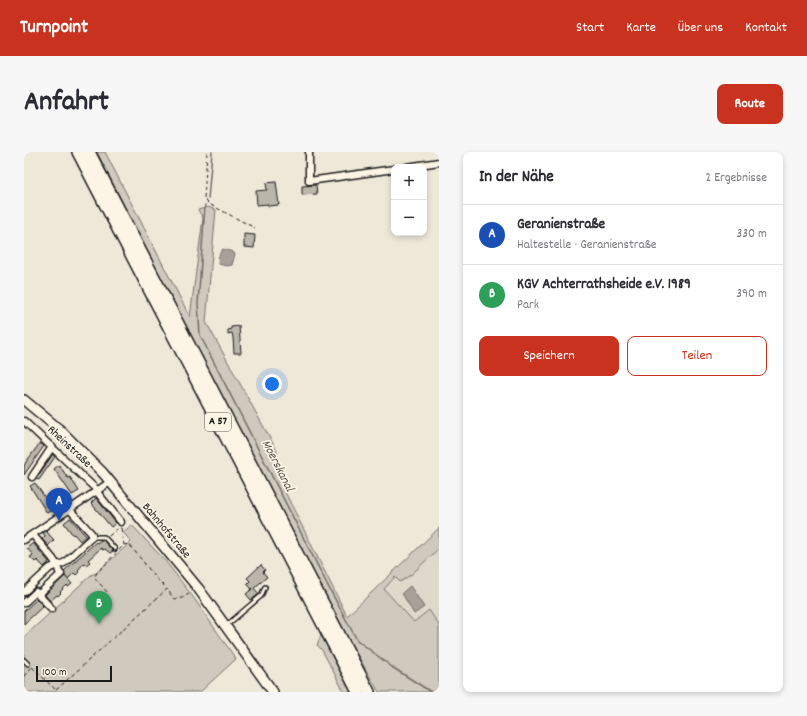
<!DOCTYPE html>
<html lang="de">
<head>
<meta charset="utf-8">
<style>
  :root { --surface:#fff; --page:#f7f7f7; --text:#2b2b33; --muted:#7c7c81; --line:#e1e1e2; --accent:#c8321e }
  body { margin:0; font-family:Dekko,sans-serif; background:var(--page); color:var(--text) }
  .controls { position:absolute; right:12px; top:12px; display:grid; overflow:hidden; border-radius:8px; box-shadow:0 2px 6px #0003 }
  .controls button { width:36px; height:36px; display:grid; place-items:center; padding:0; border:0; border-bottom:1px solid var(--line); background:var(--surface); color:var(--text); font:20px sans-serif }
  .scale { position:absolute; left:12px; bottom:10px; width:76px; box-sizing:border-box; padding-left:4px; border:2px solid #1c1c1c; border-top:0; font-size:11px; line-height:14px; white-space:nowrap; color:#1c1c1c; -webkit-text-stroke:3px #fcf5e5; paint-order:stroke }
  .you { position:absolute; left:248px; top:232px; width:14px; height:14px; margin:-10px; border:3px solid #fff; border-radius:50%; background:#1a73e8; box-shadow:0 0 0 6px #1a73e833 }
  .badge { display:grid; place-items:center; width:26px; height:26px; border-radius:50%; background:var(--accent); color:#fff; font-size:13px; font-weight:700 }
  .pin { position:absolute; translate:-50% -33px; filter:drop-shadow(0 1px 2px #0008) }
  .pin::after { content:''; position:absolute; top:21px; width:14px; height:12px; background:inherit; clip-path:polygon(0 0,100% 0,50% 100%) }
  .list { margin:0; padding:0; list-style:none }
  h2 { display:flex; justify-content:space-between; align-items:center; height:52px; margin:0; padding:0 16px; font-size:17px }
  h2 small { font-size:13px; font-weight:400; color:var(--muted) }
  .list li { display:grid; grid-template-columns:26px 1fr auto; gap:12px; align-items:center; box-sizing:border-box; height:60px; padding:0 16px; border-top:1px solid var(--line) }
  .list b { display:block; font-size:15px; white-space:nowrap }
  .list p { margin:0; font-size:13px; white-space:nowrap; color:var(--muted) }
  .list em { font-size:13px; font-style:normal; color:var(--muted) }
  .actions { display:flex; gap:8px; padding:12px 16px }
  .actions a { flex:1; padding:9px 0; border:1px solid var(--accent); border-radius:8px; text-align:center; font-size:14px; color:var(--accent) }
  .actions .main { background:var(--accent); color:#fff }
  .map { position:relative; flex:none; width:415px; height:540px; overflow:hidden; border-radius:8px }
  header { display:flex; align-items:center; gap:24px; box-sizing:border-box; height:56px; padding:0 20px; background:var(--accent); color:#fff }
  header strong { font-size:19px }
  nav { display:flex; gap:22px; margin-inline-start:auto; font-size:14px }
  .intro { display:flex; align-items:center; justify-content:space-between; box-sizing:border-box; height:96px; padding:0 24px }
  h1 { margin:0; font-size:28px }
  .button { padding:10px 18px; border-radius:8px; background:var(--accent); color:#fff; font-size:14px; font-weight:700 }
  main { display:flex; gap:24px; padding:0 24px }
  aside { flex:1; background:var(--surface); border-radius:8px; box-shadow:0 2px 6px #0003 }
  .map>svg:first-child { display:block }
  .built { fill:#ded9cb }
  .green { fill:#cfcabd; stroke:#76736c }
  .water { fill:#a7a299; stroke:#6f6c67 }
  .lines { fill:none; stroke-linecap:round; stroke-linejoin:round }
  .stream { stroke:#6f6c67; stroke-width:1.5 }
  .building { fill:#bab6aa; stroke:#1c1c1c }
  .service-casing { stroke:#1c1c1c; stroke-width:6 }
  .minor-casing { stroke:#1c1c1c; stroke-width:9 }
  .secondary-casing { stroke:#1c1c1c; stroke-width:12 }
  .motorway-casing { stroke:#1c1c1c; stroke-width:14 }
  .path { stroke:#1c1c1c; stroke-width:1; stroke-dasharray:4 3; stroke-linecap:butt }
  .service { stroke:#fcf5e5; stroke-width:3 }
  .minor { stroke:#fcf5e5; stroke-width:6 }
  .secondary { stroke:#fcf5e5; stroke-width:9 }
  .motorway { stroke:#fcf5e5; stroke-width:11 }
  .labels { text-anchor:middle; dominant-baseline:central; stroke-width:3.5; stroke-linejoin:round; paint-order:stroke }
  .shield { fill:#fcf5e5; stroke:#5f5d58; stroke-width:1 }
  .shield-label { font-size:11px; font-weight:bold; fill:#1c1c1c }
  .street-label { font-size:12px; fill:#1c1c1c; stroke:#fcf5e5 }
  .water-label { font-size:13px; font-style:italic; fill:#5b5854; stroke:#fcf5e5 }
</style>
</head>
<body>
<header>
<strong>Turnpoint</strong>
<nav><a>Start</a><a>Karte</a><a>Über uns</a><a>Kontakt</a></nav>
</header>
<div class="intro"><h1>Anfahrt</h1><a class="button">Route</a></div>
<main>
<div class="map">
<svg width="415" height="540" viewBox="0 0 415 540">
  <rect width="100%" height="100%" fill="#eee8d9"/>
  <filter id="ink" filterUnits="userSpaceOnUse"><feTurbulence type="fractalNoise" baseFrequency=".025" numOctaves="2"/><feDisplacementMap in="SourceGraphic" scale="8" xChannelSelector="R" yChannelSelector="G"/><feConvolveMatrix kernelMatrix="1 2 1 2 8 2 1 2 1" color-interpolation-filters="sRGB"/></filter>
  <g filter="url(#ink)">
    <path class="built" d="M415 396V473L405 458 390 470 360 437 372 425 388 422Z"/>
    <path class="green" d="M73 0H81L166 165 179 66 174 58 184 55 192 58 182 170 253 299 255 328 323 464 415 376V396L388 422 376 430 371 425 360 437 390 470 405 458 415 473V540H355L325 489 159 169Z
      M108 373 143 411 169 445 212 507 176 540H0V485L67 423 72 421 107 390 99 380Z
      M297 483 327 540H320L298 498 293 493Z"/>
    <path class="water" d="M199 97 209 100 211 102 208 113 202 114 195 112C193 107 195 101 199 97Z
      M386 434 400 455 390 462 378 441Z"/>
    <g class="lines">
      <path class="stream" d="M184 47 188 0
        M181 53 174 152 176 183 304 434 333 488 368 515 407 540"/>
    </g>
    <path class="building" d="M252 30 255 53 244 54V52L233 53 232 39 243 38 242 31Z
      M292 33 293 42 278 43V34Z
      M220 82 231 83 230 96 220 95Z
      M215 174 217 201H210L209 186 208 181 204 182V178L207 177V175Z
      M16 291 20 294 0 323V314L2 310Z
      M29 302 31 305 15 328 12 327Z
      M35 313 44 326 46 325 55 339 48 343 30 317Z
      M11 331 29 357 23 361 6 334Z
      M72 346 92 371 87 375 67 351Z
      M46 366 62 384 56 389 50 382 49 383 40 371Z
      M22 379 30 388 24 394 18 387 21 384 19 381Z
      M77 388H79L89 399 86 401 81 397 79 398 77 396 64 408 66 410 62 413 60 411 54 418 55 420 52 423 50 421 44 427 41 424 40 419 72 390 73 391Z
      M9 391 25 410 20 415 13 408 11 410 6 405 9 403 3 396Z
      M237 413 241 418 239 420 243 425 230 436 235 442 227 448 222 442 228 437 223 432 226 429 223 426Z
      M41 424 48 432 44 435 43 433 36 440 37 441 34 444 33 443 26 449 21 443Z
      M13 447 19 454 0 472V459Z"/>
    <g class="lines">
      <g class="service-casing">
        <path id="service" d="M68 385H80L91 397
          M203 473 237 444 241 435
          M0 508 4 512"/>
      </g>
      <g class="minor-casing">
        <path id="minor" d="M285 0V29L370 17
          M383 15 415 10
          M0 269 74 339
          M8 325 28 295
          M73 340 97 370
          M9 383 29 407 33 413 40 411 68 385V382L46 358
          M0 388 86 330
          M0 440 26 416 33 413 35 420 37 422 15 442
          M0 451 12 440 28 457"/>
      </g>
      <g class="secondary-casing">
        <path id="secondary" d="M0 248 36 278 79 321 174 436 249 540"/>
      </g>
      <g class="motorway-casing">
        <path id="motorway" d="M54 0 334 540
          M65 0 345 540"/>
      </g>
      <path class="path" d="M183 0 180 47 185 52 231 76
        M97 376 100 393
        M85 384 93 377 97 376
        M95 398 100 393 105 392 132 426 142 436
        M83 440 71 426 72 422 92 401
        M8 515 34 540
        M0 524 8 515
        M32 538 143 437 150 447 158 446 168 440"/>
      <use href="#service" class="service"/>
      <use href="#minor" class="minor"/>
      <use href="#secondary" class="secondary"/>
      <use href="#motorway" class="motorway"/>
    </g>
  </g>
  <g class="labels">
    <rect class="shield" x="181" y="261" width="26" height="18" rx="3"/>
    <g class="shield-label">
      <text x="194" y="270">A 57</text>
    </g>
    <g class="street-label">
      <text transform="translate(45 295) rotate(43)">Rheinstraße</text>
      <text transform="translate(142 379) rotate(50)">Bahnhofstraße</text>
    </g>
    <g class="water-label">
      <text transform="translate(253 314) rotate(63)">Moerskanal</text>
    </g>
  </g>
</svg>
<div class="controls">
<button>+</button>
<button>−</button>
</div>
<div class="scale">100 m</div>
<div class="you"></div>
<div class="pin badge" style="left:35px;top:369px;background:#1a4fb4">A</div>
<div class="pin badge" style="left:75px;top:472px;background:#2e9e5b">B</div>
</div>
<aside>
<h2>In der Nähe<small>2 Ergebnisse</small></h2>
<ul class="list">
<li><span class="badge" style="background:#1a4fb4">A</span><div><b>Geranienstraße</b><p>Haltestelle · Geranienstraße</p></div><em>330 m</em></li>
<li><span class="badge" style="background:#2e9e5b">B</span><div><b>KGV Achterrathsheide e.V. 1989</b><p>Park</p></div><em>390 m</em></li>
</ul>
<div class="actions"><a class="main">Speichern</a><a>Teilen</a></div>
</aside>
</main>
</body>
</html>
